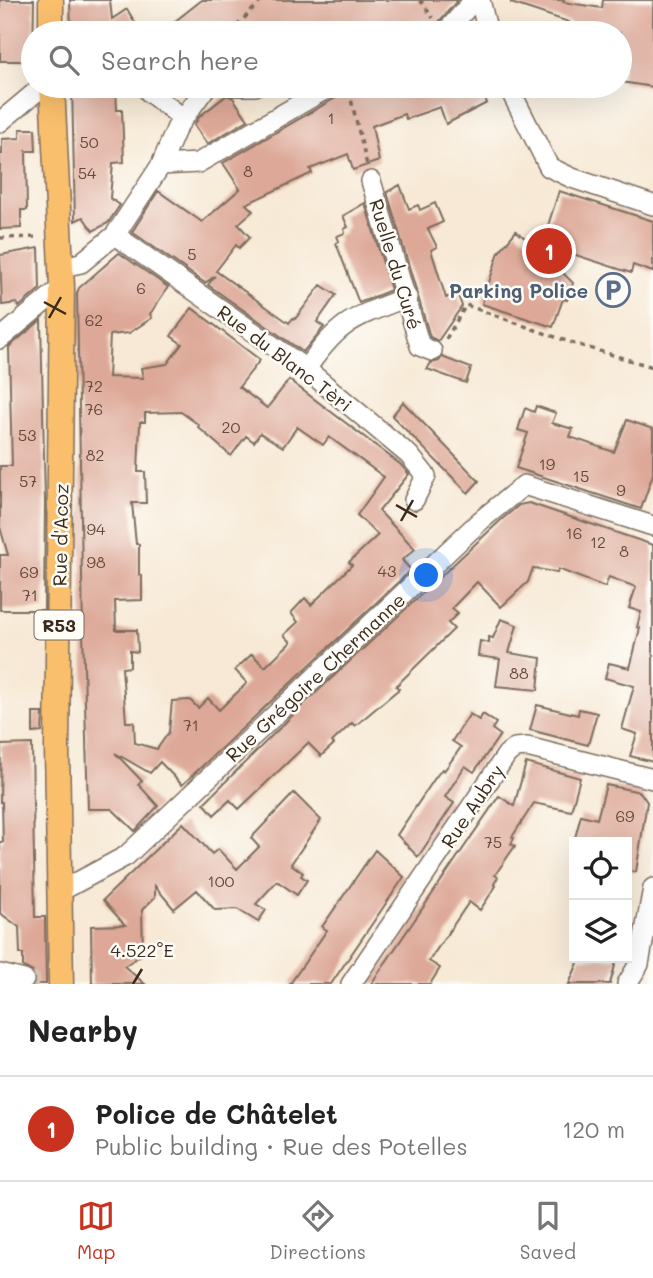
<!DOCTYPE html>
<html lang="en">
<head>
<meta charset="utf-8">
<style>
  :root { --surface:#fff; --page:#f6f6f6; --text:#222; --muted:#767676; --line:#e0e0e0; --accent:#c8321e }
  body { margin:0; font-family:Mali,sans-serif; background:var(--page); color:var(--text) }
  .controls { position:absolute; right:21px; bottom:21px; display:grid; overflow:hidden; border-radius:0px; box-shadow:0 7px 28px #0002 }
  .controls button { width:63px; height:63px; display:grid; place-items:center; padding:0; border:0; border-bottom:2px solid var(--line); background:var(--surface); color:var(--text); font:35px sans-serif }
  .you { position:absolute; left:427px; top:576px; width:24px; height:24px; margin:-18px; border:5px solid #fff; border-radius:50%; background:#1a73e8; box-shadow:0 0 0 10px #1a73e833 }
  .badge { display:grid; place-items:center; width:46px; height:46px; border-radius:50%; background:var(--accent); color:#fff; font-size:23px; font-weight:700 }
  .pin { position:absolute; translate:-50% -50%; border:4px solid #fff; box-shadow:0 2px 7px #0006 }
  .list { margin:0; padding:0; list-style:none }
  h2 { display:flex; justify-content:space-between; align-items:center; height:91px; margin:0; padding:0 28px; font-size:30px }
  h2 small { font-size:23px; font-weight:400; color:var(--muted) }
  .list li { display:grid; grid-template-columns:46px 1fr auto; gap:21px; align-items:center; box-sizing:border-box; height:105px; padding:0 28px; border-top:2px solid var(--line) }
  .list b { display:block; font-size:26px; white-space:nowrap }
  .list p { margin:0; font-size:23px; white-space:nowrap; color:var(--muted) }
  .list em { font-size:23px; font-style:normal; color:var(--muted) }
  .icon { flex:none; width:38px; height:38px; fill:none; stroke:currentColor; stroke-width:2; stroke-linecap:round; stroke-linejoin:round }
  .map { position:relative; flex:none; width:653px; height:984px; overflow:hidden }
  .search { position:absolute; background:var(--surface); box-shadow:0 7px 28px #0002; left:21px; right:21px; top:21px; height:77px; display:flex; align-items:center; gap:18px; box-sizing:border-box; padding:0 24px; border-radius:38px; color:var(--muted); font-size:26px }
  .sheet { height:196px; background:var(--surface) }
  nav { display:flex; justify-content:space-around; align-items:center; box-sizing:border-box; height:98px; border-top:2px solid var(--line); background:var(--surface); font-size:19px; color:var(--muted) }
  nav a { display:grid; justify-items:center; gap:4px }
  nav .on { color:var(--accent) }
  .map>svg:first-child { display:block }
  .building { fill:#dda897; fill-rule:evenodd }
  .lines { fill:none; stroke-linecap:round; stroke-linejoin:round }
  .minor-tunnel { stroke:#d1c3b0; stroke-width:19; stroke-dasharray:19 10; stroke-linecap:butt }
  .minor-casing { stroke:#7d6d5e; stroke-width:22 }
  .major-casing { stroke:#7d6d5e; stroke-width:27 }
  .path { stroke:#7d6d5e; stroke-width:3.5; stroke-dasharray:5 5; stroke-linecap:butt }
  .minor { stroke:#fff; stroke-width:19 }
  .major { stroke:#f9bf6d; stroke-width:24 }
  .ticks { fill:none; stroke:#3b2a1e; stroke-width:2.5 }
  .labels { text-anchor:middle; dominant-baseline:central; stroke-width:5; stroke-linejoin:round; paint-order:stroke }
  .number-label { font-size:16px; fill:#644a3c }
  .shield { fill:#fdfcf7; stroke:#75695f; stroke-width:2 }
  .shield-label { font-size:18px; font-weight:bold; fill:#3b2a1e }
  .street-label { font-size:19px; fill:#3b2a1e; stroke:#fdfcf7 }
  .service-label { font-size:19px; font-weight:bold; fill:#4e5e75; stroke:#fdfcf7; text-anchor:end }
  .ticks-label { font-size:18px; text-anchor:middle; fill:#3b2a1e; stroke:#fdfcf7; stroke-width:5; stroke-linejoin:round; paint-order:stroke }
</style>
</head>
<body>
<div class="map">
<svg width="653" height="984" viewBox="0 0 653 984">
  <rect width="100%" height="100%" fill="#fdfcf7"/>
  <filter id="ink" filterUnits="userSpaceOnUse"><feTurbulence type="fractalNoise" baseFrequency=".0143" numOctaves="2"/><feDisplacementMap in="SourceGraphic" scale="14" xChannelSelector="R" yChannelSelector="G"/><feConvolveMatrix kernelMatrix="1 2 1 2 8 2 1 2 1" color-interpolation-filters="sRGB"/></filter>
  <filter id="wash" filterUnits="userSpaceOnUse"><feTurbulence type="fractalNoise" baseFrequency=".00686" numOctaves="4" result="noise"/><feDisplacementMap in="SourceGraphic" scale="28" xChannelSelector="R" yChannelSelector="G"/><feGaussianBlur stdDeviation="1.57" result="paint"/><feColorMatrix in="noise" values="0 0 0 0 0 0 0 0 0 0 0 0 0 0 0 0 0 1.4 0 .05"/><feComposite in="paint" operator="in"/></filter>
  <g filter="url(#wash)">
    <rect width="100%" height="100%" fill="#f7e9d5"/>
    <g id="blocks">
      <path class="building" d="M0 0H34L33 58H24V61H0Z
        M70 0H110L112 19 127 9 141 33H71Z
        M202 0H458L436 25 433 33H160Z
        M511 0H564L563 2 602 8 603 0H653V87L621 82 627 47 620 45V33L579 30 574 28 569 22 511 3Z
        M72 86H104V90H116L117 110H122L124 162 113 163 110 198 120 205 108 223 93 231 83 217 75 221Z
        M353 86H480L487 103 446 124 440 107 406 119 404 114 372 126 379 161 353 170 348 154 310 169 312 173 246 204 253 211 238 224 250 237 239 248 236 245 216 271 289 323 293 318 295 319 321 285 336 295 317 322 324 327 303 352 208 285 215 276 205 283 132 232 158 191 202 222 240 189 223 163 337 97 342 90Z
        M227 95 233 98 248 120 207 144 194 125 200 116Z
        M20 129H35L36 151H26L27 210H21V228L0 229V154H2V139L20 138Z
        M400 185 409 209 418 205 420 210 435 203 443 222 428 229 437 247 431 250 446 298 457 293 462 306 438 341 430 337 387 192Z
        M559 191 653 221V272L633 265 631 273 542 244Z
        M365 203 391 290 359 303 336 243 339 241 337 236 345 233 344 229 348 227 343 216Z
        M516 231 539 249 573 283 567 300 563 299 553 327 482 304 499 252Z
        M39 248 40 289 19 307 17 303 2 305 0 255Z
        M119 253 168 287 150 314 152 318 129 333 110 335 108 377 143 378 141 368 167 364 182 344 171 336 192 308 260 360 239 387 267 408 289 380 400 464 409 474 379 511 415 549 402 560 411 570 182 785 160 762 150 773 115 753 142 781 138 784 158 806 135 831 112 809H88L83 632 77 293 79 288ZM181 412 199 425 198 427 231 456 246 436 254 442 260 433 283 447 297 427 323 445 329 437 384 477 357 515 378 535 349 562 352 565 311 605 305 598 291 613 298 622 284 635 291 642 265 667 252 654 235 670 247 683 219 710 208 698 198 708 190 700 172 701 169 732 157 749 135 743 134 722H126L122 668 130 667V651L138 652 137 630H116L115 601 142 600V575H139V544H136L132 503H146L145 472H138L140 422H145V413Z
        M41 320 45 502 44 610H0V555H8L0 527V466H12L9 347Z
        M442 357 471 368 466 383 427 369 431 363 439 361Z
        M403 402 479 481 468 493 392 416Z
        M536 406 556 413 552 423 573 429 570 437 614 452 627 420 653 429V474L641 509 516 468 528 433 518 430 525 408 534 412Z
        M529 503 653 545V762L630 756 637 734 622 729 634 686 605 678 609 663 630 668 640 628 637 627 641 612 629 608 636 587 609 577 605 587 558 569 557 573 533 568 528 582 501 607 477 582 452 608 458 613 448 623 454 629 396 686 399 689 355 726 352 723 332 742 334 744 321 756 308 743 239 809 230 800 214 815 204 803 306 702 501 520 519 505Z
        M501 619 517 625 509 653 541 658 538 690 496 686 500 659 478 656 480 641 489 643V637L493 638Z
        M537 705 578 715 579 709 597 713 588 745 530 730Z
        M33 713H43L42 732 33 733Z
        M470 714 479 720 483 714 496 723 492 729 500 735 474 772 465 766 445 797 454 803 418 857 397 835 435 778 442 769 444 771 461 747 452 741Z
        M32 744 35 917H45L46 984H35L36 977 33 972 23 967V954H20L19 927 0 913V842H3L2 802H0L1 745Z
        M526 763 580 778 571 811 534 803 512 837 514 838 511 844 515 846 495 875 498 877 494 884 496 886 480 910 469 902 429 961 440 968 430 984H371L499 796 514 806Z
        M606 785 640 792 647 802 636 872 627 871V842H574L581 815 597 819Z
        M294 793 321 820 291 864 303 873 301 876 307 880 297 895 277 881 256 904 266 910 258 922 237 909 215 910 197 890 174 909 155 886V897L142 910 143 954 124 966 145 984H92L91 926 125 925 103 900 155 850 183 823 212 854 218 849 237 869 259 847 251 838Z
        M375 850 404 877 331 984H290L327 930 322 927Z
        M580 958H617L610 984H569Z"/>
    </g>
  </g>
  <g filter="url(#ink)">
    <use href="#blocks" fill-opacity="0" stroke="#7d6d5e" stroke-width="2"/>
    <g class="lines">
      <path class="minor-tunnel" d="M24 980 38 984"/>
      <g class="minor-casing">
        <path id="minor" d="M480 0 488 33
          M445 33 474 0
          M145 86 150 93 183 118
          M234 86H255
          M508 86 549 167 572 178 653 205
          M0 122 43 86
          M161 165 177 127 207 86
          M371 181 420 346 432 351
          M115 235 306 369 409 455 426 476 414 500
          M62 267 81 263 115 235 161 165 198 163 331 86
          M0 339 62 287
          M306 369C340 320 353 318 407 297
          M59 892 126 856 480 521 524 485 653 526
          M0 974 24 980
          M351 984 507 754 515 748 527 747 653 779
          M627 984 639 964 653 888"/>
      </g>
      <g class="major-casing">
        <path id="major" d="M51 0V33
          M52 86 62 287 57 748 61 984"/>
      </g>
      <path class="path" d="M420 0 433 18
        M230 33 262 0
        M349 91 367 165
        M0 238 40 237
        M446 339 466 305 572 343 653 367"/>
      <use href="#minor" class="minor"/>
      <use href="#major" class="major"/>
    </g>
  </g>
  <path class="ticks" d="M44 302 66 314M49 318 61 297M396 505 417 517M401 521 413 500M133 984 142 969"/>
  <defs>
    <g id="parking-ring" transform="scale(1.75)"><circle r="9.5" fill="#fdfcf7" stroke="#5c6f8a" stroke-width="1.5"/><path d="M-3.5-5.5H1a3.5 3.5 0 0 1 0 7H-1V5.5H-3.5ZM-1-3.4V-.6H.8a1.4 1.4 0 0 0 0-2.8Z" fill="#5c6f8a"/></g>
  </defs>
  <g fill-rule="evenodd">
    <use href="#parking-ring" x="613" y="290"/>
  </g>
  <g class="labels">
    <g class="number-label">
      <text x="331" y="117">1</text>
      <text x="89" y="141">50</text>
      <text x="248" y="170">8</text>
      <text x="87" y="172">54</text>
      <text x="192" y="253">5</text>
      <text x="141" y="287">6</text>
      <text x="94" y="319">62</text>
      <text x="94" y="385">72</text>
      <text x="94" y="408">76</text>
      <text x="231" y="426">20</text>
      <text x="27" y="434">53</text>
      <text x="95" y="454">82</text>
      <text x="547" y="463">19</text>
      <text x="581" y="475">15</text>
      <text x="28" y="480">57</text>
      <text x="621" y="489">9</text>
      <text x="96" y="528">94</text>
      <text x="574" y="532">16</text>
      <text x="598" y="541">12</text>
      <text x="624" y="550">8</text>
      <text x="96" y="561">98</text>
      <text x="387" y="570">43</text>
      <text x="29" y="571">69</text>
      <text x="30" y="594">71</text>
      <text x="519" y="672">88</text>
      <text x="191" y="724">71</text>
      <text x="625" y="815">69</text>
      <text x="493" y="841">75</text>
      <text x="221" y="880">100</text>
    </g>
    <rect class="shield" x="34.5" y="610.5" width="49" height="29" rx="5"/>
    <g class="shield-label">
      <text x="59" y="625">R53</text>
    </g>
    <g class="street-label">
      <text transform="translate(396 264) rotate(73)">Ruelle du Curé</text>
      <text transform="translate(285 358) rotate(37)">Rue du Blanc Tèri</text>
      <text transform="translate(60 535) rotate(-89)">Rue d'Acoz</text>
      <text transform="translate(315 677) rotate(-43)">Rue Grégoire Chermanne</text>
      <text transform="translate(472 806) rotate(-56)">Rue Aubry</text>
    </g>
    <g class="service-label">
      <text x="588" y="290">Parking Police</text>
    </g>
  </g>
  <g class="ticks-label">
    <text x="142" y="957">4.522°E</text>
  </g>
</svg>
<div class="controls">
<button><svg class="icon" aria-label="locate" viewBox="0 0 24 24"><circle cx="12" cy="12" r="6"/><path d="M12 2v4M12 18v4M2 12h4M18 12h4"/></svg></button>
<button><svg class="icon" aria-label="layers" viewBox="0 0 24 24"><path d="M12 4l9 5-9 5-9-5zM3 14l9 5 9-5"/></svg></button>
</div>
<div class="you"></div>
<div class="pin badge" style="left:549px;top:251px">1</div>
<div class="search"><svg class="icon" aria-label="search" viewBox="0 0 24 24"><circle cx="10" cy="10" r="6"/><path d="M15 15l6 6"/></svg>Search here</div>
</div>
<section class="sheet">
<h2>Nearby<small></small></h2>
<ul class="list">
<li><span class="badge">1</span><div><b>Police de Châtelet</b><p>Public building · Rue des Potelles</p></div><em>120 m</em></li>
</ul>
</section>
<nav>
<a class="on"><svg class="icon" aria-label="map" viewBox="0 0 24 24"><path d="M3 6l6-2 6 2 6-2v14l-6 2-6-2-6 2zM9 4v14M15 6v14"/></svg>Map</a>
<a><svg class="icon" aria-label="directions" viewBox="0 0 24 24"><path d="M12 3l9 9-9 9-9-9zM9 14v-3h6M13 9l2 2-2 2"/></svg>Directions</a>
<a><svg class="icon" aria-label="saved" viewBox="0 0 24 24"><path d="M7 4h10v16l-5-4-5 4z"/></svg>Saved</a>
</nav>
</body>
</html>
